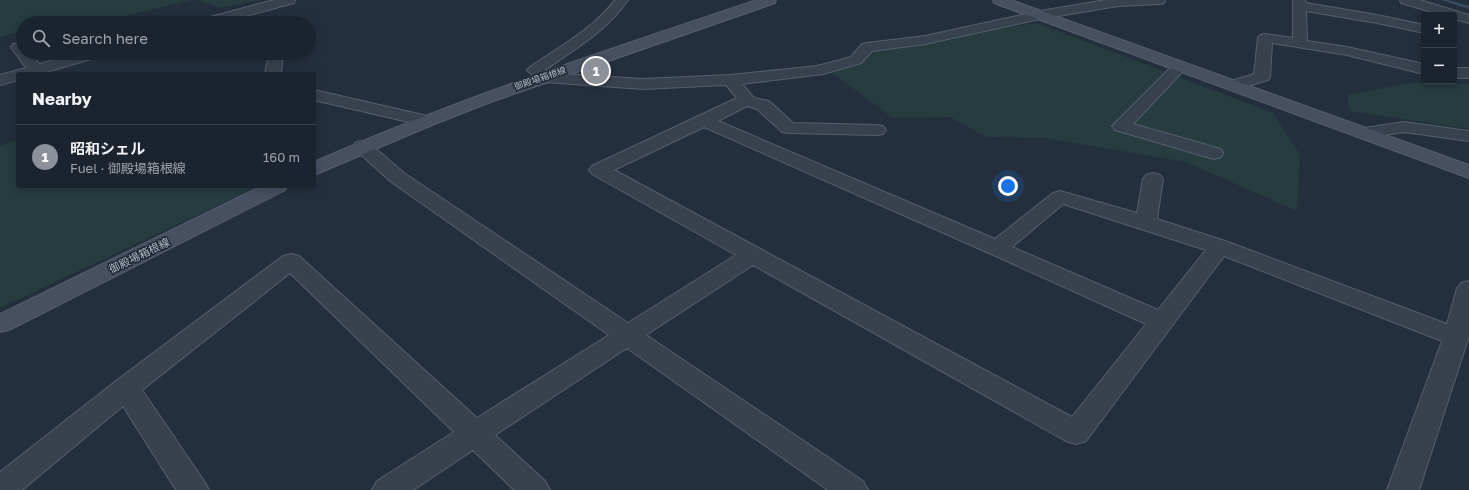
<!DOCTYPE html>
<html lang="en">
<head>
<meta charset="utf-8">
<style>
  :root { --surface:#1b232e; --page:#242b36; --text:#f1f3f6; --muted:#a0a4aa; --line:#39404a; --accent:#8c9099 }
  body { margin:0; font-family:"Golos Text","Noto Sans JP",sans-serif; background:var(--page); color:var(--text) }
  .controls { position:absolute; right:12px; top:12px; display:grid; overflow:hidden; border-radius:4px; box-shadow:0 2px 10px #0003 }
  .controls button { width:36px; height:36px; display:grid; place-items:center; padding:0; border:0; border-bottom:1px solid var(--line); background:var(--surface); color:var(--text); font:20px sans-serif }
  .you { position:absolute; left:1008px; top:186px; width:14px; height:14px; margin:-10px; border:3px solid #fff; border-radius:50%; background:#1a73e8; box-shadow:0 0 0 6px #1a73e833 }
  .badge { display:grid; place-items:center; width:26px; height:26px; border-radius:50%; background:var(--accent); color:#fff; font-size:13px; font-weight:700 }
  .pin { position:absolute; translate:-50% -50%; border:2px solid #fff; box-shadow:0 1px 4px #0006 }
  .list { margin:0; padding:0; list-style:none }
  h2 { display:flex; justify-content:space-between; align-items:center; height:52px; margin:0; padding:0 16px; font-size:17px }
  h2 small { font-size:13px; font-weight:400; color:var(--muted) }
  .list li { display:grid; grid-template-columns:26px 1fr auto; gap:12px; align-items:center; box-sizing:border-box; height:64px; padding:0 16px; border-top:1px solid var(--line) }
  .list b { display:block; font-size:15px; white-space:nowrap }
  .list p { margin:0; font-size:13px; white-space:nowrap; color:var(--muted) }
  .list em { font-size:13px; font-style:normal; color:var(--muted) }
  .icon { flex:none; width:22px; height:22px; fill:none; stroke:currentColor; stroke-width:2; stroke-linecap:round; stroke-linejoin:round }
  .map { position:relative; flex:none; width:1469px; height:490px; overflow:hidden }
  .search { position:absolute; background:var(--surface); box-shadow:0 2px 10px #0003; left:16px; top:16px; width:300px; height:44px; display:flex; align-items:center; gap:10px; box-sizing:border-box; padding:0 14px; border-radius:22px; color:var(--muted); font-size:15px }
  .panel { position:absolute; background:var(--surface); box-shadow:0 2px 10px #0003; left:16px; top:72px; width:300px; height:116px; border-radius:4px }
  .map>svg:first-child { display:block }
  .green { fill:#263c3f }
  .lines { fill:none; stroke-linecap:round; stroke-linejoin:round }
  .stream { fill:#394c67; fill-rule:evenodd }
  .street-casing { stroke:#565f6c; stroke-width:2 }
  .secondary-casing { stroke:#565f6c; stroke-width:2 }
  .street { fill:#38414e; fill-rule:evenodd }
  .secondary { fill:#465061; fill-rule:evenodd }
  .labels { text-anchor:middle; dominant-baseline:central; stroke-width:3; stroke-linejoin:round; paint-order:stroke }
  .far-street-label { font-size:9px; fill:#b4bcc9; stroke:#1d2633 }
  .street-label { font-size:11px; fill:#b4bcc9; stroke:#1d2633 }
</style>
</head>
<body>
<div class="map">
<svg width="1469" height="490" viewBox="0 0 1469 490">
  <rect width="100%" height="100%" fill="#242f3e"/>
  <path class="green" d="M0 0H191L100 22 69 17 49 23H23V31L0 37Z
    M198 0H257L221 8Z
    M1037 23 1273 113 1300 155 1297 211 1186 162 1044 138 986 137 950 117 893 118 831 72 867 47Z
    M1411 83 1469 84V129L1350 111 1347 95Z
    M18 140V186H259L0 308V146Z"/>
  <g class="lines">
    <path class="stream" d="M1441 0H1448L1469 6V9Z"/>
    <g class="street-casing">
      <path id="street" d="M274 0H295L294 3 220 23H197L199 20Z
        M615 0H628C607 31 575 49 545 70L548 73 643 79 730 75 817 66 851 57 862 44 867 43 925 36 1040 11 1106 0H1165L1164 3 1159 4 1118 6 1040 19 925 44 872 51 861 63 823 74 742 84 754 98 769 101 793 123 877 125 883 126 886 130 883 134 877 135 788 133 782 132 757 109 747 106 718 121 995 239 1053 193 1060 191 1137 213 1143 179 1146 175 1153 173 1160 175 1163 179 1157 219 1228 242 1447 324 1457 288 1461 283 1469 281V336L1419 490H1387L1442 341 1224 256 1086 441 1076 444 1066 441 753 265 646 335 863 481 868 490H828L627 348 495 435 545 481 550 490H514L473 450 413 490H372L377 481 454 432 290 273 142 390 204 481 209 490H176L123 406 22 490H0V472L116 381 283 256 291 254 299 256 477 418 609 335 390 181 356 150 353 146 356 142 362 141 368 142 404 173 628 323 736 255 592 174 589 170 592 166 737 98 726 85 643 89 544 82 538 80 527 70 530 67C559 47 593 29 615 0ZM704 127 989 253 1146 324 1072 417 614 170ZM1063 204 1206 250 1158 310 1012 247Z
        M1293 0H1305L1306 3 1377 15 1424 25V33L1377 23 1306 11 1307 41 1347 47 1424 64V74L1347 55 1272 43 1270 77 1268 80 1234 90 1228 88 1226 85 1228 82 1254 74 1258 38 1260 35 1265 34 1293 38Z
        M1400 0H1420L1469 15V23L1454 19V15H1442L1401 3Z
        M18 43 23 44V53H30L39 64 80 53H104L102 56 39 74H18V80L0 85V75L26 68 11 47 13 44Z
        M269 53H283L281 74H265Z
        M1180 61 1185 63 1188 66 1185 69 1133 124 1221 149 1223 153 1221 157 1214 159 1207 157 1115 130 1112 126 1175 63Z
        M1454 68H1469V78H1454Z
        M314 90 432 117 435 121 432 125 426 126 314 100Z
        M1404 122 1469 131V141L1404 132 1365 138 1359 137 1356 133 1359 129 1365 128Z"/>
    </g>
    <g class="secondary-casing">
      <path id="secondary" d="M757 0H776L775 3 488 103 432 125 314 175V162C458 98 608 50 757 0Z
        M993 0H1011L1469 165V178L994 3Z
        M262 186H288L285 190 9 330 0 332V314Z"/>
    </g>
    <use href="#street" class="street"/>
    <use href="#secondary" class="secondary"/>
  </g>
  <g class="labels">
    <g class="far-street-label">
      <text transform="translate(540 78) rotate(-19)">御殿場箱根線</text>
    </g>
    <g class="street-label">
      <text transform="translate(139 255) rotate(-26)">御殿場箱根線</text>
    </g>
  </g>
</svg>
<div class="controls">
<button>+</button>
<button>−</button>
</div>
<div class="you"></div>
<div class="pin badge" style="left:596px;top:71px">1</div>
<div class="search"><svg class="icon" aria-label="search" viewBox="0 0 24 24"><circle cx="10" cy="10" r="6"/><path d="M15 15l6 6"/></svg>Search here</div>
<section class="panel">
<h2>Nearby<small></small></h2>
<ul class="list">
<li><span class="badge">1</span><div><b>昭和シェル</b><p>Fuel · 御殿場箱根線</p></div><em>160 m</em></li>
</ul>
</section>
</div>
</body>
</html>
